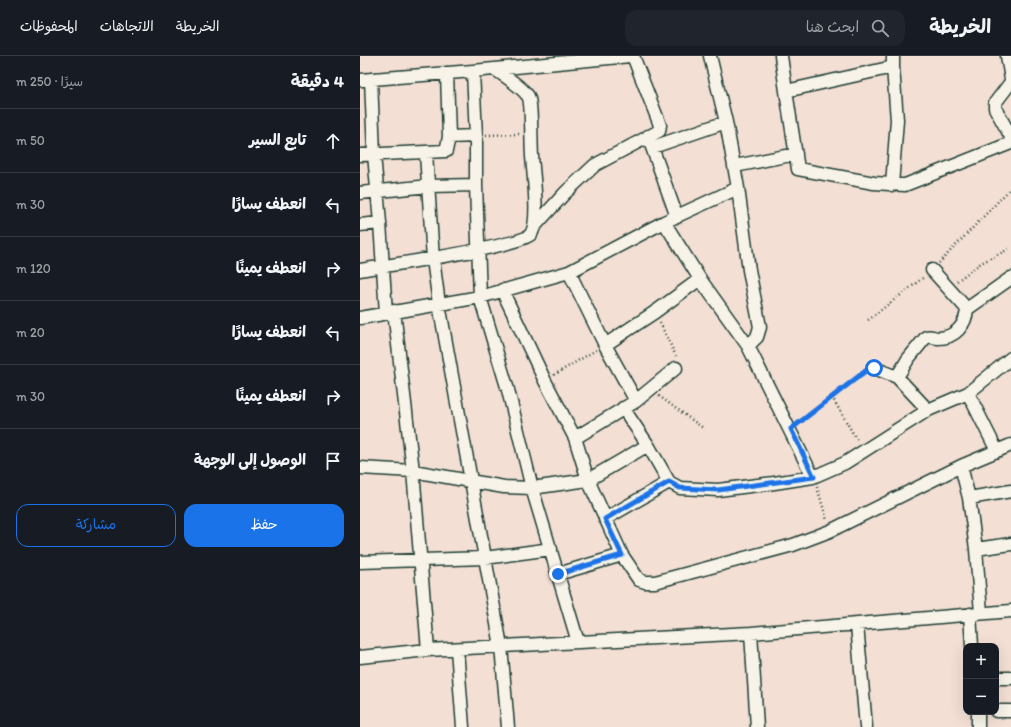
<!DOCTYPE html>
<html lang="ar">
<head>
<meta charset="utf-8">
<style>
  :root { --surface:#171b24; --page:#20242c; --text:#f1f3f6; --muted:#9ea1a6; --line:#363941; --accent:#1a73e8 }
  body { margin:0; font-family:Itim,"Playpen Sans Arabic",sans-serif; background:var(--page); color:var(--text); direction:rtl }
  .controls { position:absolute; right:12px; bottom:12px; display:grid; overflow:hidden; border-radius:8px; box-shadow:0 4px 16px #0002 }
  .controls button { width:36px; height:36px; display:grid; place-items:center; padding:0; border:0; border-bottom:1px solid var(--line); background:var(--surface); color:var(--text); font:20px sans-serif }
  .stop { position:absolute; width:12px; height:12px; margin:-9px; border:3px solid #1a73e8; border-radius:50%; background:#fff }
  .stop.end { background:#1a73e8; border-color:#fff; box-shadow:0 1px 4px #0008 }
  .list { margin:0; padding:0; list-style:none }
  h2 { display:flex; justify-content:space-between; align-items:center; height:52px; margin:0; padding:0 16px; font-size:17px }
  h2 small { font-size:13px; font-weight:400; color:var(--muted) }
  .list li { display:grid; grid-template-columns:26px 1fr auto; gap:12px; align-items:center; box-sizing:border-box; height:64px; padding:0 16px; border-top:1px solid var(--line) }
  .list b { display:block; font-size:15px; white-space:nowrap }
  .list em { font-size:13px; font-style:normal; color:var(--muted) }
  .actions { display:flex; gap:8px; padding:12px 16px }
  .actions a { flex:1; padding:9px 0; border:1px solid var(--accent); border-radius:12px; text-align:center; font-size:14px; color:var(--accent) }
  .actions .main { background:var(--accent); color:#fff }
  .icon { flex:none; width:22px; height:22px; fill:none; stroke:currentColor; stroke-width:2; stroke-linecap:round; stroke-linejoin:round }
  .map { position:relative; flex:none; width:651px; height:671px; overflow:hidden; direction:ltr }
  header { display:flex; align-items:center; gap:24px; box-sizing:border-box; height:56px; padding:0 20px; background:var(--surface); border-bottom:1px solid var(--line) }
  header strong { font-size:19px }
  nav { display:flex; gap:22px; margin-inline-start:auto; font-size:14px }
  .search { width:280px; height:36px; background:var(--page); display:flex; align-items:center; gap:10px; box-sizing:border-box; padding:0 14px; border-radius:12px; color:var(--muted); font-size:15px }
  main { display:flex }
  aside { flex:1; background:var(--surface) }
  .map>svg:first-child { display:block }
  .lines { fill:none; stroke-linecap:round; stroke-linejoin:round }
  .street-casing { stroke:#1f3d34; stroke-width:15 }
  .path { stroke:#1f3d34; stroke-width:2.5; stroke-dasharray:1 3; stroke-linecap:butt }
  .street { stroke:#f7f3e8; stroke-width:12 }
  .route { stroke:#1a73e8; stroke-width:5 }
</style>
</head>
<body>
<header>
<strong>الخريطة</strong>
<div class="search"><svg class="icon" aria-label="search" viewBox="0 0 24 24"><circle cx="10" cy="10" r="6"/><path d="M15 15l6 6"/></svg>ابحث هنا</div>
<nav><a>الخريطة</a><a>الاتجاهات</a><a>المحفوظات</a></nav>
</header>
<main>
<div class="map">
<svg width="651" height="671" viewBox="0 0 651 671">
  <rect width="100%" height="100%" fill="#f3dfd4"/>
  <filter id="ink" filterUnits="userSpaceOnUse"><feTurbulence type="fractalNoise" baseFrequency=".025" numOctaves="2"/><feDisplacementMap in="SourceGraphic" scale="8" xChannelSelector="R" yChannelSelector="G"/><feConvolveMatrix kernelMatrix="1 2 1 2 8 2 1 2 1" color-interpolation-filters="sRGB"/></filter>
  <g filter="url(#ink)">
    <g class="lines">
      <g class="street-casing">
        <path id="street" d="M421 0 426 35
          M533 0V11L426 35 438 113 514 127 545 129 651 87
          M647 0 651 23
          M0 24 113 15 270 0
          M651 26 635 47V52L651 81
          M288 80 317 161
          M89 81 116 80
          M293 91 366 66
          M66 97 73 203 79 248 141 590 148 671
          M0 99 86 95 89 81 87 17
          M375 110 436 98
          M116 129 120 241 148 334 172 432 218 586
          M532 129 537 64 533 11
          M378 132 389 214 400 271 397 281 388 290
          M0 137 69 130 116 129V80L113 15
          M304 166 340 223
          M20 167 26 257
          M0 169 20 167 14 98 11 23
          M174 171 205 137 235 109 299 75 300 69 273 0
          M0 214C24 210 162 190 171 178 180 165 173 116 172 100 171 89 172 46 168 40 160 29 145 21 135 13
          M209 216 245 289 276 345
          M142 234 185 325 215 382 228 424 262 499 279 524 285 526H295L433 489 470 475 601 410 651 389
          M607 253 651 222
          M34 255 53 415 68 594
          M0 262 120 241 209 216 304 166 378 132 366 66 350 0
          M245 289 295 256 340 223 388 290 453 421
          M514 312 537 321 568 354
          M537 321 548 303 566 281C571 279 573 282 578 282 595 282 606 269 607 253L572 214
          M608 337 637 395
          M263 352 288 389 309 426 320 432 358 434 414 427 453 421 485 407 568 354 608 337 651 302
          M215 382 276 345 316 312
          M601 410 609 442 616 493 651 488
          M0 412 53 415 144 431 172 432 228 424 288 389
          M609 442 651 435
          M245 463 309 426
          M616 493 621 557
          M0 506 125 502 191 493
          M198 518 262 499
          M610 558 612 590
          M497 569 506 671
          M391 577 397 671
          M97 593 103 671
          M0 601 68 594 391 577 651 555
          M636 622H651
          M636 655H651
          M618 656V671"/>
      </g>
      <path class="path" d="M126 79 159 78
        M579 207 651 132
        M597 225 621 207 651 192
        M508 264 564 221
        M300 267 316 300
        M194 319 236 294
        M299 340 343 372
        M472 341 498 386
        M439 367 503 317
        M457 431 467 464"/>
      <use href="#street" class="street"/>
    </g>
  </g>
  <g class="lines" filter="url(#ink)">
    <path class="route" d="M198 518 262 499 245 463 309 426 320 432 358 434 454 421 431 373 508 313 514 312"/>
  </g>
</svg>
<div class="controls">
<button>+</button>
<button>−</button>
</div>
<div class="stop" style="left:514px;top:312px"></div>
<div class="stop end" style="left:198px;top:518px"></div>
</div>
<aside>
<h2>4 دقيقة<small>سيرًا · 250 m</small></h2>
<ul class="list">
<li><svg class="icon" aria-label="ahead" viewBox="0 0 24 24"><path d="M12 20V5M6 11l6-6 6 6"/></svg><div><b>تابع السير</b></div><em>50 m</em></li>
<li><svg class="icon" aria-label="left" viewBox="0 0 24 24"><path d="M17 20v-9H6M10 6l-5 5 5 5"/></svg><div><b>انعطف يسارًا</b></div><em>30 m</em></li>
<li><svg class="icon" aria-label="right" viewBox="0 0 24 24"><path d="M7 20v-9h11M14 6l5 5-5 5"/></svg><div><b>انعطف يمينًا</b></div><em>120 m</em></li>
<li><svg class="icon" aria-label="left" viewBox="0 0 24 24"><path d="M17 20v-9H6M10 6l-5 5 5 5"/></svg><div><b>انعطف يسارًا</b></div><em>20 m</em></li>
<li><svg class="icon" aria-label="right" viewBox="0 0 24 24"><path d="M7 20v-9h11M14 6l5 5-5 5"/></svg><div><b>انعطف يمينًا</b></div><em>30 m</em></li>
<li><svg class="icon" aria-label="arrive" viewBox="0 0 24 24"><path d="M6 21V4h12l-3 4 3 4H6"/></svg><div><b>الوصول إلى الوجهة</b></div></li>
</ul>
<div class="actions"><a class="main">حفظ</a><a>مشاركة</a></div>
</aside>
</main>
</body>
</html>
